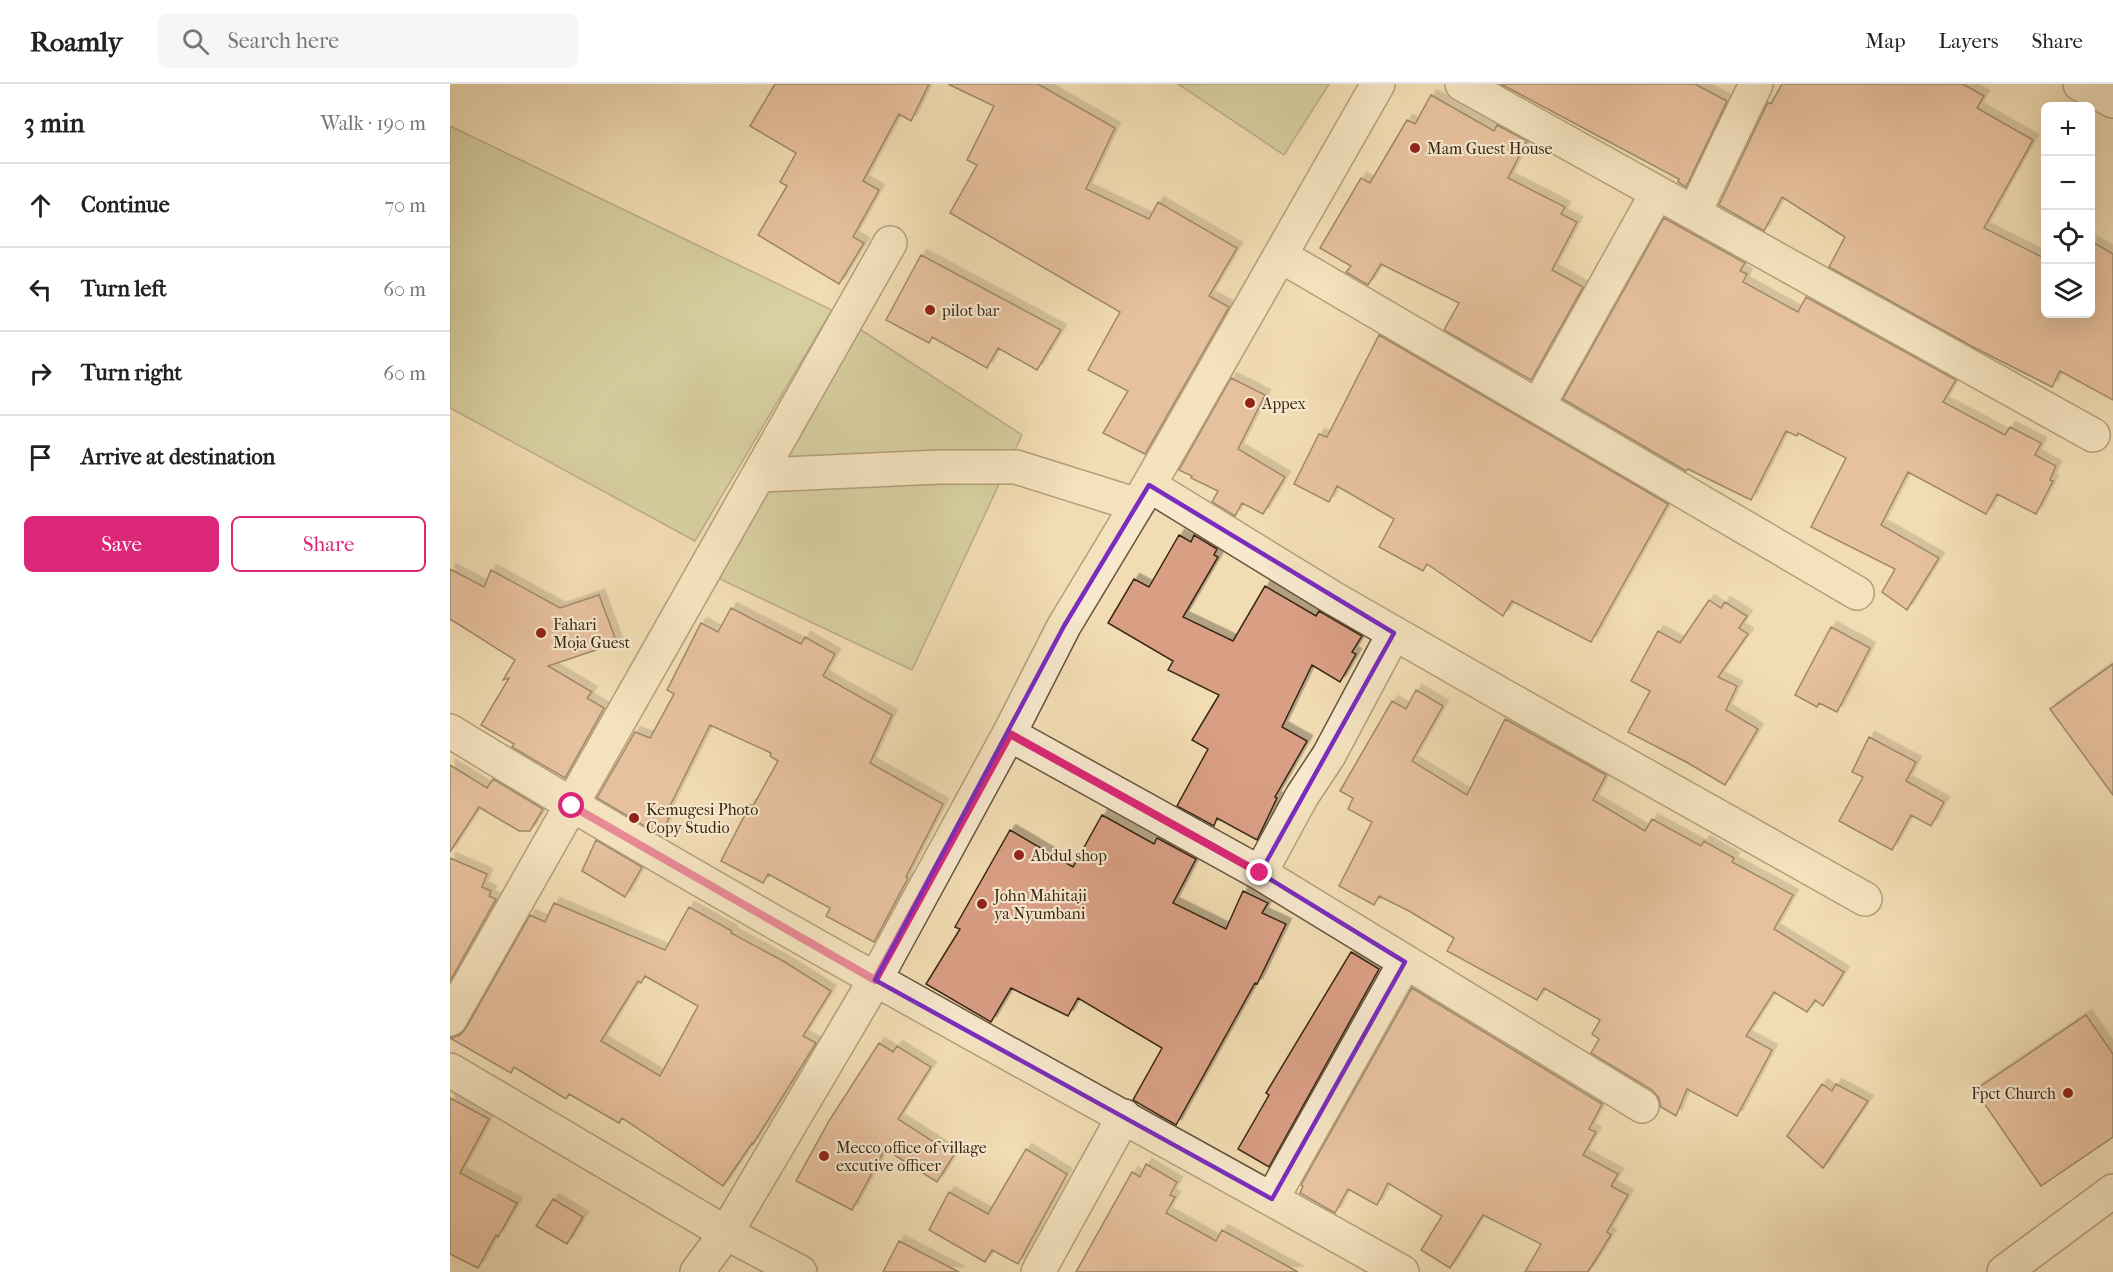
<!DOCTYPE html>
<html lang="en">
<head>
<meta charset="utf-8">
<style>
  :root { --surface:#fff; --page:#f6f6f6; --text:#222; --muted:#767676; --line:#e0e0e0; --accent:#db2777 }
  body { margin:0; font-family:"IM FELL French Canon",serif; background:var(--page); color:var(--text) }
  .controls { position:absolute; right:18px; top:18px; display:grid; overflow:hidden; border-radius:9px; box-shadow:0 6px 24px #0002 }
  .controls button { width:54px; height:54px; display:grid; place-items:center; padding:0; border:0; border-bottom:2px solid var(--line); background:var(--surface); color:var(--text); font:30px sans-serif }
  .stop { position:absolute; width:18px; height:18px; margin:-14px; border:4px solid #db2777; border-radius:50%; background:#fff }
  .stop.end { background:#db2777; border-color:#fff; box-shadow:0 2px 6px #0008 }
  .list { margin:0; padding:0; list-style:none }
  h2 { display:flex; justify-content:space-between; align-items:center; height:78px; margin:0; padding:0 24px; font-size:26px }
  h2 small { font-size:20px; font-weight:400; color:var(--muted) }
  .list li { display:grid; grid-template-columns:39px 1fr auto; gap:18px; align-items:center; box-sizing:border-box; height:84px; padding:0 24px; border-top:2px solid var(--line) }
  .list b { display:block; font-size:22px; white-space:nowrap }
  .list em { font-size:20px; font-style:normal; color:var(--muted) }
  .actions { display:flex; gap:12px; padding:18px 24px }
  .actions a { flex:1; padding:14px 0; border:2px solid var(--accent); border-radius:9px; text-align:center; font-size:21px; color:var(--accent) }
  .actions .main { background:var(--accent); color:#fff }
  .icon { flex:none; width:33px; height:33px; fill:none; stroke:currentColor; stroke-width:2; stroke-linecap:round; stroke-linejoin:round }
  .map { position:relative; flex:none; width:1663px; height:1188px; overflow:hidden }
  header { display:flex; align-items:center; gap:36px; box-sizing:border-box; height:84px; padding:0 30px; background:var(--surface); border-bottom:2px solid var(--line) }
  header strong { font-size:28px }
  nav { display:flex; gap:33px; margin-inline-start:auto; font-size:21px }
  .search { width:420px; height:54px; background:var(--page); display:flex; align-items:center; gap:15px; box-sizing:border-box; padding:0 21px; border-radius:9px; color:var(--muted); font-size:22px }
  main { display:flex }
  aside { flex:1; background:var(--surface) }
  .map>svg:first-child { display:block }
  .green { fill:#b9c08e; stroke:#787350; stroke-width:1.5 }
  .building { fill:#d99f85; stroke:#382613; stroke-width:1.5; fill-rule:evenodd; filter:url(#shadow) }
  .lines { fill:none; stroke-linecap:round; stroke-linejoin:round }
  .minor-casing { stroke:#66543b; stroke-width:36 }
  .minor { stroke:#f7e8ce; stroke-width:33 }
  .route { stroke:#db2777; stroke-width:8 }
  .marked { fill:none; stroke:#7b2cbf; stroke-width:4.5; stroke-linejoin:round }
  .poi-dot { fill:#8f2418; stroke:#f7e8ce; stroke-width:2 }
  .labels { text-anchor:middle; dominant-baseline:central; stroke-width:4.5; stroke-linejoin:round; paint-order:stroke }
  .poi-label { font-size:16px; fill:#382613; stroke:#f7e8ce; text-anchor:start }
</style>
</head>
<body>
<header>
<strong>Roamly</strong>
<div class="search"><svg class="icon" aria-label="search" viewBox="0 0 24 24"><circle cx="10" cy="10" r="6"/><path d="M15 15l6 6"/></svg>Search here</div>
<nav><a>Map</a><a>Layers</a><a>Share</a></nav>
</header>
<main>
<aside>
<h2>3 min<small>Walk · 190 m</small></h2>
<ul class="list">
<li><svg class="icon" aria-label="ahead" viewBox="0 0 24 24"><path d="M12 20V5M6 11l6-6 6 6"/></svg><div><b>Continue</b></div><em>70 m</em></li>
<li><svg class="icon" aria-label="left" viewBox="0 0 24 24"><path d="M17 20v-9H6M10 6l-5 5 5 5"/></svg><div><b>Turn left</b></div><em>60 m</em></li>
<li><svg class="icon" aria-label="right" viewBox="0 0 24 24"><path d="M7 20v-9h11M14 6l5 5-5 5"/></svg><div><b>Turn right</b></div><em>60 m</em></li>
<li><svg class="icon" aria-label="arrive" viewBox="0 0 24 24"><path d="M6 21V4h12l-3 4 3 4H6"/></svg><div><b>Arrive at destination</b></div></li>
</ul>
<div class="actions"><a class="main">Save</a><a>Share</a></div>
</aside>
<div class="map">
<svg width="1663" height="1188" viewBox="0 0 1663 1188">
  <defs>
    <filter id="shadow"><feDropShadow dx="5.5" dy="-5.5" stdDeviation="0" flood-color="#0004"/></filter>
  </defs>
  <rect width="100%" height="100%" fill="#f2dcb3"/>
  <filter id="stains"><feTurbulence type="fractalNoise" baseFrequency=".00333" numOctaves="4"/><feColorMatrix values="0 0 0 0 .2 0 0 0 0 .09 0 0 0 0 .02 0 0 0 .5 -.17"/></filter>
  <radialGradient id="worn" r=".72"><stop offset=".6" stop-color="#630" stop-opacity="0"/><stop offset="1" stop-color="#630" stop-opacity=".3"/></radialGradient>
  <path class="green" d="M728 0H879L834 71Z
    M0 42 382 226 245 457 0 324Z
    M399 238 572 351 462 586 249 485Z"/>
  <path class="building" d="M325 0H479L461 37 449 30 413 97 429 106 403 153 414 159 389 200 308 151 337 102 330 98 346 69 300 42Z
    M498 0H588L665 44 636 105 699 135 708 118 787 164 759 212 779 223 695 370 653 349 678 307 638 286 670 228 500 129 527 81 517 76 544 22Z
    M1051 0H1245L1277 17 1236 103 1228 98 1229 95Z
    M1332 0H1513L1534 12 1527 24 1583 56 1534 144 1596 175V230H1641V157L1663 170V316L1610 287 1602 303 1525 264 1379 183 1395 153 1332 113 1314 147 1269 121 1318 18 1321 20Z
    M981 11 1044 47 1047 41 1077 57 1058 94 1115 123 1111 130 1127 138 1102 186 1133 203 1081 296 994 246 1009 219 931 180 918 201 896 188 901 182 870 164 911 94 920 99 957 36 965 40Z
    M1214 134 1295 179 1290 187 1297 190 1293 198 1348 228 1356 213 1506 296 1493 318 1555 351 1560 343 1591 359 1585 371 1606 382 1600 396 1603 397 1586 430 1547 410 1536 430 1458 388 1431 441 1489 474 1457 526 1432 508 1445 485 1361 443 1396 374 1348 349 1347 352 1336 347 1301 416 1238 385 1236 387 1113 315Z
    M471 171 611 246 587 286 548 264 537 284 482 253 479 259 436 236Z
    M929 251 1218 420 1141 558 1062 517 1053 532 977 480 973 487 929 463 944 435 887 402 879 418 844 400 869 350 877 353Z
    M781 294 815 311 788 365 835 393 813 430 792 419 785 432 762 418 768 407 741 394 742 392 729 386Z
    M729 451 741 458 744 451 767 465 764 471 768 473 733 533 783 557 815 502 866 532 869 527 912 552 902 568 906 570 890 598 862 581 832 643 857 657 825 713 827 714 807 756 767 734 764 742 727 722 758 665 742 656 769 611 718 586 723 577 658 539 684 495 699 503Z
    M0 485 34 503 41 486 110 524 149 511 167 559 98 582 142 608 137 614 154 624 115 694 62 663 64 660 31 641 59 594 53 596 65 576 0 535Z
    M1259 516 1271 524 1275 518 1297 532 1289 544 1298 550 1268 593 1287 602 1276 626 1308 645 1275 701 1238 679 1178 648 1200 607 1181 597 1208 547 1230 559Z
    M281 524 351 560 355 553 385 570 373 592 442 631 420 679 493 720 456 793 458 794 424 858 376 832 380 824 318 790 313 799 271 777 300 721 303 722 328 677 320 672 321 669 260 641 215 732 219 734 210 751 147 714 185 648 200 654 224 610 217 606 251 539 268 548Z
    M1381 543 1420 564 1387 628 1369 619 1367 623 1345 611Z
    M1663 580V711L1600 625Z
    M966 606 993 622 962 677 1017 711 1055 635 1156 691 1143 716 1195 747 1202 735 1251 762 1254 757 1284 774 1282 778 1343 811 1324 845 1394 888 1373 922 1365 916 1357 928 1324 908 1296 952 1322 966 1287 1032 1237 1005 1226 1032 1211 1023 1209 1014 1202 1006 1141 969 1149 955 1142 950 1150 936 1094 904 1087 916 997 867 1004 854 959 827 929 812 924 821 889 802 922 738 898 725 903 714 890 707 942 617 956 625Z
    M1419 653 1466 678 1456 697 1494 718 1481 742 1461 731 1442 766 1389 737 1413 693 1402 688Z
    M0 681 37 704 43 695 93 725 80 747H69L29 723 0 768Z
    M652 731 704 760 707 754 709 755 746 775 723 819 776 845 793 807 818 819 812 829 836 840 807 900 805 899 726 1041 683 1016 712 964 628 914 618 932 561 904 541 938 476 900 510 845 505 843 560 746 623 783Z
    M146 756 192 783 175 813 132 787Z
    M0 774 37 790 32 803 41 807 39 812 46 815 0 897Z
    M104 819 215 866 239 823 282 847 281 849 333 877 381 907 353 952 366 959 303 1060 302 1059 273 1102 172 1034 169 1039 119 1010 116 1015 64 983 61 989 0 954 10 951 16 944 80 831 95 838ZM195 892 248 922 210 992 151 957 188 897 191 899Z
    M901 868 929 885 819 1083 788 1065 819 1011 816 1009Z
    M962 904 1152 1020 1139 1045 1146 1048 1133 1071 1168 1090 1161 1102 1178 1111 1157 1148 1161 1151 1138 1188H1075L1091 1160 1033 1131 1000 1184 971 1166 992 1132 938 1099 927 1121 898 1105 885 1129 850 1109 853 1102 851 1101Z
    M1636 931 1663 970V1053L1591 1102 1525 1006Z
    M429 959 443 968 447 962 481 983 448 1035 504 1071 487 1098 435 1065 402 1126 346 1097 379 1037Z
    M1372 1000 1382 1007 1386 1000 1418 1017 1373 1084 1337 1052Z
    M0 1014 39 1035 10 1089 67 1119 48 1153 46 1151 28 1184 0 1170Z
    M576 1065 617 1090 568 1180 542 1166 535 1178 479 1146 499 1108 538 1130Z
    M696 1080 727 1098 720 1111 725 1113 716 1129 766 1157 772 1146 848 1188H626L682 1088 690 1093Z
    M103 1115 133 1133 117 1160 86 1142Z
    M449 1157 509 1188H433Z"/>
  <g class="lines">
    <g class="minor-casing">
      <path id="minor" d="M1012 0 1643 351
        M1630 0 1663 17
        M1244 129 1306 0
        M831 172 1407 509
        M1088 322 1207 109
        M310 391 489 383H566L687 421
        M699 401 883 514 1052 611 1415 815
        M0 647C311 838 633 1009 952 1188
        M559 650 810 789 1192 1022
        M810 789 852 712 879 671 944 549
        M0 935 440 159
        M0 986 276 1149 350 1188
        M822 1115 955 878
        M247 1188 276 1149 425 896 559 650 614 542 699 401 928 0
        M588 1188 674 1032
        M1554 1188 1663 1107"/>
    </g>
    <use href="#minor" class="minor"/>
  </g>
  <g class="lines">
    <path class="route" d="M122 722 425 896 560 650 810 789"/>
  </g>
  <path d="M0 0H1663V1188H0ZM699 401 944 549 810 789 955 878 822 1115 425 896 614 542Z" fill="#f2dcb3" fill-opacity=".55" fill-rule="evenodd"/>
  <path class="marked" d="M699 401 944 549 810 789 955 878 822 1115 425 896 614 542Z"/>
  <g class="poi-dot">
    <circle cx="965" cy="64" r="6"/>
    <circle cx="480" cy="226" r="6"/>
    <circle cx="800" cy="319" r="6"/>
    <circle cx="91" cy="549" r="6"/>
    <circle cx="184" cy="734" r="6"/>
    <circle cx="569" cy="771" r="6"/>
    <circle cx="532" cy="820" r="6"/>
    <circle cx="1618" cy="1009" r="6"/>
    <circle cx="374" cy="1072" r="6"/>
  </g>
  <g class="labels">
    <g class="poi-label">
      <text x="977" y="64">Mam Guest House</text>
      <text x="492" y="226">pilot bar</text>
      <text x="812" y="319">Appex</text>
      <text x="103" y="540">Fahari<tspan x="103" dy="18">Moja Guest</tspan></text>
      <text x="196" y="725">Kemugesi Photo<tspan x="196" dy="18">Copy Studio</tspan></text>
      <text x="581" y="771">Abdul shop</text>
      <text x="544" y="811">John Mahitaji<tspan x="544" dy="18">ya Nyumbani</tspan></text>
      <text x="1606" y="1009" text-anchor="end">Fpct Church</text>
      <text x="386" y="1063">Mecco office of village<tspan x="386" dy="18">excutive officer</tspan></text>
    </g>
  </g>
  <rect width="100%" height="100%" filter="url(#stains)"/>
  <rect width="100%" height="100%" fill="url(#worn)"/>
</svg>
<div class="controls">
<button>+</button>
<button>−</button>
<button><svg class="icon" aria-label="locate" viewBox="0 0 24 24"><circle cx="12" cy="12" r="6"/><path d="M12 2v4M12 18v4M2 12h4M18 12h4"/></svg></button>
<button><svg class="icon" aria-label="layers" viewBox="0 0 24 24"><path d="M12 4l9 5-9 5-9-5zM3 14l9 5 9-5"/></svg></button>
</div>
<div class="stop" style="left:122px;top:722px"></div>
<div class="stop end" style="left:810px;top:789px"></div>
</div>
</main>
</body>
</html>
